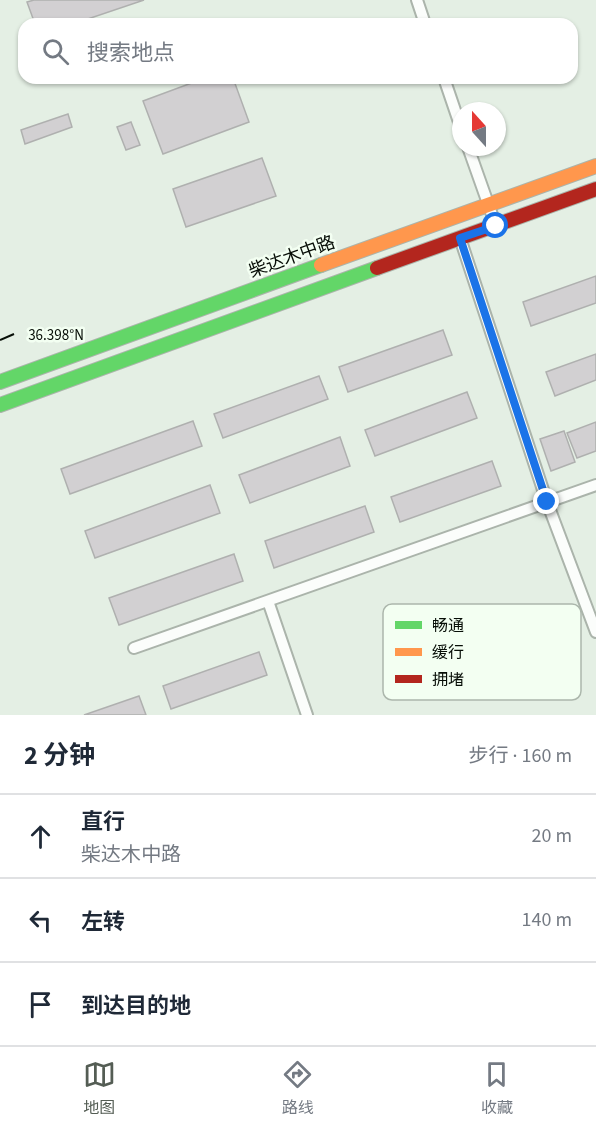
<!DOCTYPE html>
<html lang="zh">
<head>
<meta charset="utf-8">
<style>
  :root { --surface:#fff; --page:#f2f2f3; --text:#1f2937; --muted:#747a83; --line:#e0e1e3; --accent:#545d54 }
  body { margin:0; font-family:"Source Sans 3","Noto Sans SC",sans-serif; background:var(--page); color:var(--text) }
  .compass { position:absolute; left:452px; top:102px; width:54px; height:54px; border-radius:50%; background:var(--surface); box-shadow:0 2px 4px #0004; rotate:339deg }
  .stop { position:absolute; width:18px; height:18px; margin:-14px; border:4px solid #1a73e8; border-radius:50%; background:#fff }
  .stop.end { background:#1a73e8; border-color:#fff; box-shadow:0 2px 6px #0008 }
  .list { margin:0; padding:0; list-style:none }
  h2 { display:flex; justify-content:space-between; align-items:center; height:78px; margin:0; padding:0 24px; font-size:26px }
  h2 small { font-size:20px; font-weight:400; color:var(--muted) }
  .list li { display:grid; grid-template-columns:39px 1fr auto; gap:18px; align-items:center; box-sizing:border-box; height:84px; padding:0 24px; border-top:2px solid var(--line) }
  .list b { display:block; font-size:22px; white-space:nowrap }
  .list p { margin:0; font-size:20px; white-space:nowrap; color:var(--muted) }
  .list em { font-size:20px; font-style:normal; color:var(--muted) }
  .icon { flex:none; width:33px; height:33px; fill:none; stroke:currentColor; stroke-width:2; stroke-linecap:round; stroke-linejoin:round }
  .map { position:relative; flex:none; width:596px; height:715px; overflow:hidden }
  .search { position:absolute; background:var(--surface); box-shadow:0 2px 4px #0004; left:18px; right:18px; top:18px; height:66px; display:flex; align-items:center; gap:15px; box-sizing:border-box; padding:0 21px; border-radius:18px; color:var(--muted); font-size:22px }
  .sheet { height:330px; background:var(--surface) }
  nav { display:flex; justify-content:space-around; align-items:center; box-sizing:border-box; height:84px; border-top:2px solid var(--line); background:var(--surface); font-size:16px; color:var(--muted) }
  nav a { display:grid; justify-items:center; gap:3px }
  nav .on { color:var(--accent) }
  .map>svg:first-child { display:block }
  .building { fill:#d2d0d2; stroke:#afb0af; stroke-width:1.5 }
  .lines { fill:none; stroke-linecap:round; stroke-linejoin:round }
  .street-casing { stroke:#abb4ab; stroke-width:14 }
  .fast-casing { stroke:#abb4ab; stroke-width:16 }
  .slow-casing { stroke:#abb4ab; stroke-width:16 }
  .jam-casing { stroke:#abb4ab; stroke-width:16 }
  .street { stroke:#fbfdfb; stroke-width:10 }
  .fast { stroke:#63d668; stroke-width:14 }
  .slow { stroke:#ff974d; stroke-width:14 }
  .jam { stroke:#b3261e; stroke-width:14 }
  .route { stroke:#1a73e8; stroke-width:8 }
  .ticks { fill:none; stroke:#070e07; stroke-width:2 }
  .labels { text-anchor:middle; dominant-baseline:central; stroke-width:5; stroke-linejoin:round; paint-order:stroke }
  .street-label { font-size:18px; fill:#070e07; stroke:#f3fff2 }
  .key { fill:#f3fff2; stroke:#acb7ac; stroke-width:1.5 }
  .key-label { font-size:16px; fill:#070e07 }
  .ticks-label { font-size:15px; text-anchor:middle; fill:#070e07; stroke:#f3fff2; stroke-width:5; stroke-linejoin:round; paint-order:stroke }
</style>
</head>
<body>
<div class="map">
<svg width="596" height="715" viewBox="0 0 596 715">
  <rect width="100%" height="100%" fill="#e4efe4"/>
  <path class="building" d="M34 0H144L73 24H35L27 2Z
    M205 78H233L249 122 163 154 143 101Z
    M68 114 72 127 25 144 21 130Z
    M131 122 140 145 126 150 117 127Z
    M262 158 276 196 186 227 173 189Z
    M596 276V303L531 326 523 302Z
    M443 330 452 355 348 392 339 367Z
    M596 354V380L555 396 546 372Z
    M319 376 328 399 223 438 214 414Z
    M467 392 477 418 375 456 365 430Z
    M193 421 202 446 70 494 61 469Z
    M596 422V451L577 458 567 433Z
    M564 431 575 462 551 471 540 439Z
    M340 437 350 466 250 503 239 475Z
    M492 461 501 486 400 522 391 497Z
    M210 485 220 513 95 558 85 531Z
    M365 506 374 532 274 568 265 541Z
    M234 554 243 581 119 625 109 598Z
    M259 652 267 675 171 709 163 686Z
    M139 696 146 715H84Z"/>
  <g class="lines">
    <g class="street-casing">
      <path id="street" d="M417 0 425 24
        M444 78 461 128
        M468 147 496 226
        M460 238 547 502 596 632
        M268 601 307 715
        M134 648 596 485"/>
    </g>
    <g class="fast-casing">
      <path id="fast" d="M0 382 321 265
        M0 405 377 268"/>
    </g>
    <g class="slow-casing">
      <path id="slow" d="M321 265 596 166"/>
    </g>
    <g class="jam-casing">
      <path id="jam" d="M377 268 596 189"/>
    </g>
    <use href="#street" class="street"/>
    <use href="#fast" class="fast"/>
    <use href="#slow" class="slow"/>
    <use href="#jam" class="jam"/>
  </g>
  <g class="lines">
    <path class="route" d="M496 226 460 238 547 502"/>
  </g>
  <path class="ticks" d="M0 340 14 334"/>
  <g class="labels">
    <g class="street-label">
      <text transform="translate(292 257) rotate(-20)">柴达木中路</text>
    </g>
  </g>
  <rect x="383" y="604" width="198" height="96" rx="9" class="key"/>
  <rect x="395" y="621" width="27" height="8" fill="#63d668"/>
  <rect x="395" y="648" width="27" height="8" fill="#ff974d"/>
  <rect x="395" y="675" width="27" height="8" fill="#b3261e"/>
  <g class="key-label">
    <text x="432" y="631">畅通</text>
    <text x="432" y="658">缓行</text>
    <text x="432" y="685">拥堵</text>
  </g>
  <g class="ticks-label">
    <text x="56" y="340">36.398°N</text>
  </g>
</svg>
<svg class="compass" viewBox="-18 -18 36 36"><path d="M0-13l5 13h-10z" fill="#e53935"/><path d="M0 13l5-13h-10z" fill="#747a83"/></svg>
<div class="stop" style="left:496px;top:226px"></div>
<div class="stop end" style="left:547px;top:502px"></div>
<div class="search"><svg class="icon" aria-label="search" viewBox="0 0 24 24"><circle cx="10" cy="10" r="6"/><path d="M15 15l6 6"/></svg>搜索地点</div>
</div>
<section class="sheet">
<h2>2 分钟<small>步行 · 160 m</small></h2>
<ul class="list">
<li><svg class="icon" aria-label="ahead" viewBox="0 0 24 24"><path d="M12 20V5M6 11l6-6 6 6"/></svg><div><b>直行</b><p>柴达木中路</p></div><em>20 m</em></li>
<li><svg class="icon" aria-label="left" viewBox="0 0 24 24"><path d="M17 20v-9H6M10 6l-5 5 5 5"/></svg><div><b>左转</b></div><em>140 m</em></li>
<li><svg class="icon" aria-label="arrive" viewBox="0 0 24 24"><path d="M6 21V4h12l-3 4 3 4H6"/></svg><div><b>到达目的地</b></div></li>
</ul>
</section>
<nav>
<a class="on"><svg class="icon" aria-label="map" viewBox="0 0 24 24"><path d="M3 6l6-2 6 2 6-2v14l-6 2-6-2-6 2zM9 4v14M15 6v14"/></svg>地图</a>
<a><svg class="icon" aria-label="directions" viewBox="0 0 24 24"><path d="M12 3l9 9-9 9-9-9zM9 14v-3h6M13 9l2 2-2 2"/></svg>路线</a>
<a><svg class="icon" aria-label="saved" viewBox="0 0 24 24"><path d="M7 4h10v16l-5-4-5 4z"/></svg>收藏</a>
</nav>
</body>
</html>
